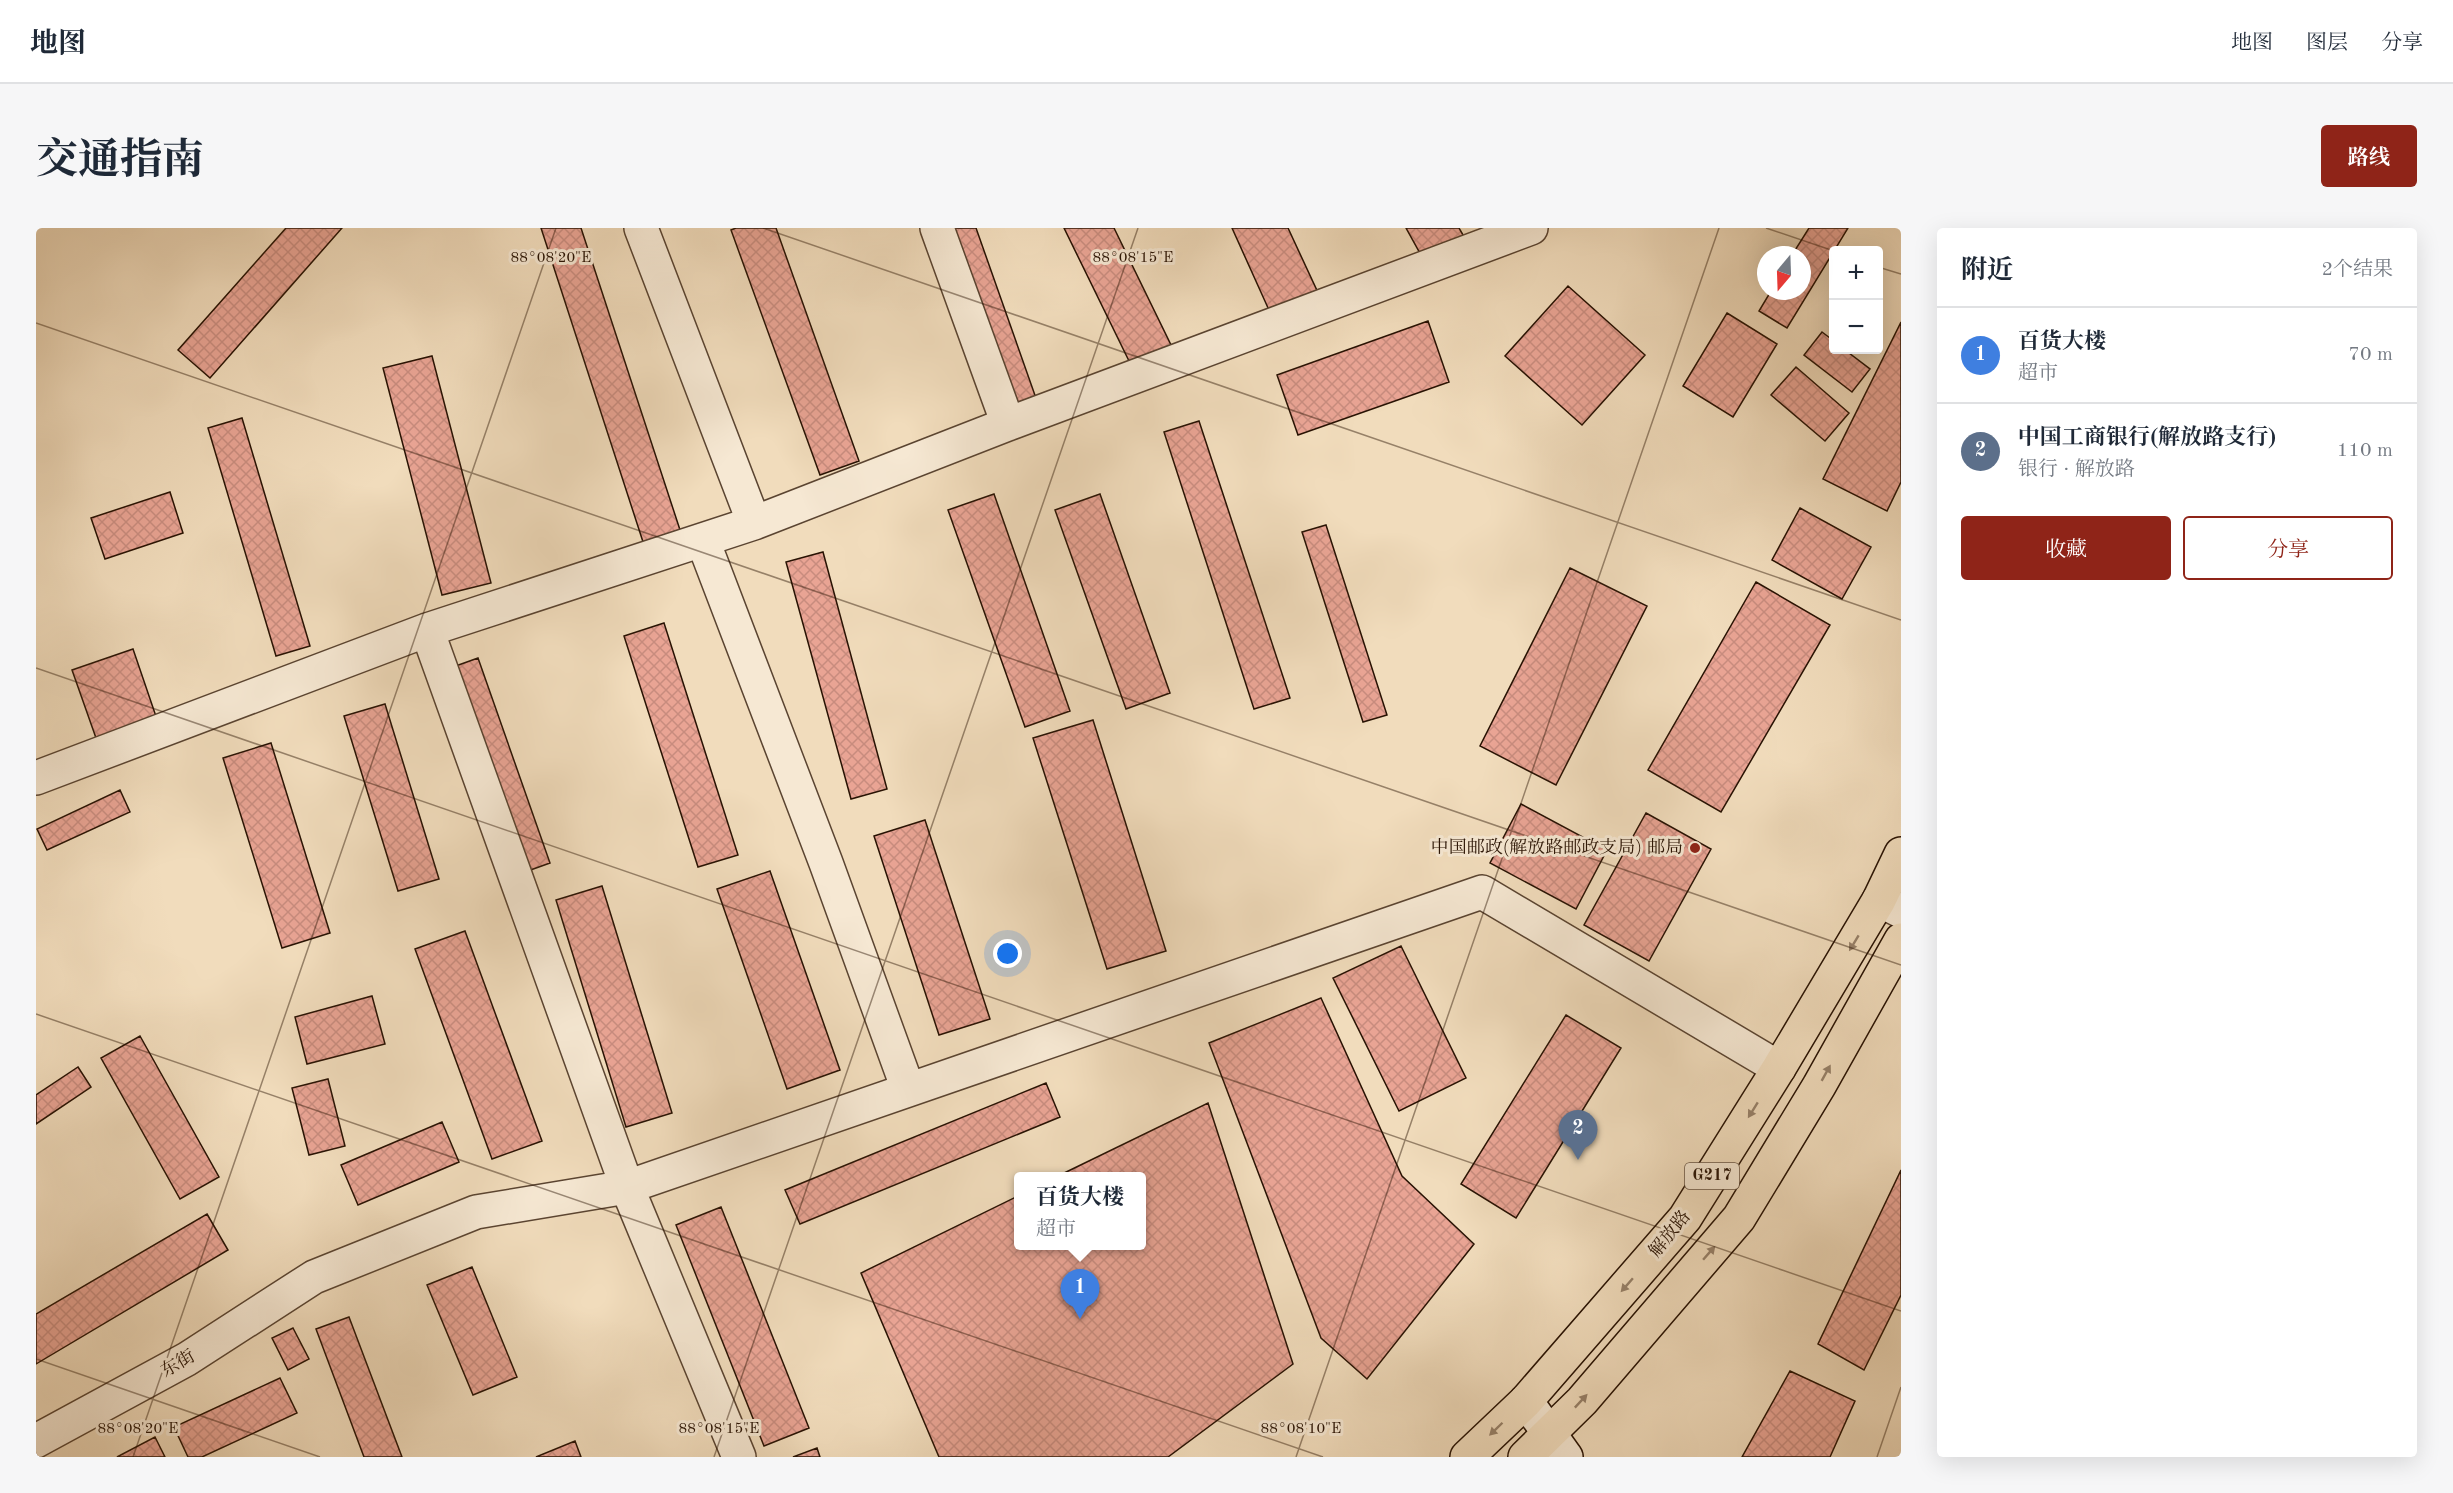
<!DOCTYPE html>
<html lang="zh">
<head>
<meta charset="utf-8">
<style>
  :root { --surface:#fff; --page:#f6f6f7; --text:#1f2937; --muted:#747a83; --line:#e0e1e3; --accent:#8f2418 }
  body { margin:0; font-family:"Old Standard TT","Noto Serif SC",serif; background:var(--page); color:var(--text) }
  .controls { position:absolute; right:18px; top:18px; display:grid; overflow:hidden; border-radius:6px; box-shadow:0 6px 24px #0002 }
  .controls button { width:54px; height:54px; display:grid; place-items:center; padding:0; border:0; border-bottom:2px solid var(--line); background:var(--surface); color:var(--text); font:30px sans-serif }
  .compass { position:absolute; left:1721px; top:18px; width:54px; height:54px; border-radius:50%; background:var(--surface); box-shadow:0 6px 24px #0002; rotate:199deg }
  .you { position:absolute; left:972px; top:726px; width:21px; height:21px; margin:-15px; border:4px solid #fff; border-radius:50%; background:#1a73e8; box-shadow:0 0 0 9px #1a73e833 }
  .badge { display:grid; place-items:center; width:39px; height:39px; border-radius:50%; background:var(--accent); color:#fff; font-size:20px; font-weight:700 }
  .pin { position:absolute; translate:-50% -50px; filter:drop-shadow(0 2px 3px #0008) }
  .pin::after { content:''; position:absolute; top:32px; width:21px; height:18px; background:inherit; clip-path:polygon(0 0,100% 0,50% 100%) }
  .popup { position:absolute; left:978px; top:944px; width:132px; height:78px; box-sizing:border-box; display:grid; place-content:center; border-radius:6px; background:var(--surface); filter:drop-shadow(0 2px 4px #0005); font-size:20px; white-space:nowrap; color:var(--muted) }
  .popup b { font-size:22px; color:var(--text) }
  .popup::after { content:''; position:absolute; left:50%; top:100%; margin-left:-12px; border:12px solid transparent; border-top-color:var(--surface) }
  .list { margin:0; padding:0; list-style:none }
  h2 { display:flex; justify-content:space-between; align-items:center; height:78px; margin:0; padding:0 24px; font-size:26px }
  h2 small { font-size:20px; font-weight:400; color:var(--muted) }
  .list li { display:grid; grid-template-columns:39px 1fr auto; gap:18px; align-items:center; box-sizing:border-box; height:96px; padding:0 24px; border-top:2px solid var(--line) }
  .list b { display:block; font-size:22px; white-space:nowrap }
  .list p { margin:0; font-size:20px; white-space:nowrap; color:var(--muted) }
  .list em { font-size:20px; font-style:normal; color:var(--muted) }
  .actions { display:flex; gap:12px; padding:18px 24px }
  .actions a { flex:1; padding:14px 0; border:2px solid var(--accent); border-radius:6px; text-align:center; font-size:21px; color:var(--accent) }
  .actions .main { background:var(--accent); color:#fff }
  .map { position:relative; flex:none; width:1865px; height:1229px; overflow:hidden; border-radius:6px }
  header { display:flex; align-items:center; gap:36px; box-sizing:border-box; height:84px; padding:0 30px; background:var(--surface); border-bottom:2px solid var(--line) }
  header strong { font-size:28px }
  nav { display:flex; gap:33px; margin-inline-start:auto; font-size:21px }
  .intro { display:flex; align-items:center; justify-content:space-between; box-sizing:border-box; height:144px; padding:0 36px }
  h1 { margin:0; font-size:42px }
  .button { padding:15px 27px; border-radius:6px; background:var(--accent); color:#fff; font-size:21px; font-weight:700 }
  main { display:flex; gap:36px; padding:0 36px }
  aside { flex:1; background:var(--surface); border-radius:6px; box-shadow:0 6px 24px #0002 }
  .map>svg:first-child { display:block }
  .building { fill:url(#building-cross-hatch); stroke:#281203; stroke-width:1.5 }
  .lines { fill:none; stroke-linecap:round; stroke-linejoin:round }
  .street-casing { stroke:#5a4431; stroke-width:36 }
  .secondary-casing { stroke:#281203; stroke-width:36 }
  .highway-casing { stroke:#281203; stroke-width:36 }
  .street { stroke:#f6e8d3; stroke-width:33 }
  .secondary { stroke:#f6e8d3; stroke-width:33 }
  .highway { stroke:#f1dcbc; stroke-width:33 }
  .oneway { fill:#978169 }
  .ticks { fill:none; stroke:#281203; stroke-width:1.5; stroke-opacity:0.45 }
  .poi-dot { fill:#8f2418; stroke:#f6e8d3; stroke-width:2 }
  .labels { text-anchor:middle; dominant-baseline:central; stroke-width:6; stroke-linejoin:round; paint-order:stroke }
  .shield { fill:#f6e8d3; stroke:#665241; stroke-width:1.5 }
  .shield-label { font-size:16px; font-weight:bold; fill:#281203 }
  .poi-label { font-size:18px; fill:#281203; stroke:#f6e8d3; text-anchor:end }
  .street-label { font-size:18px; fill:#281203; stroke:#f6e8d3 }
  .ticks-label { font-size:15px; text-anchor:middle; fill:#281203; stroke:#f6e8d3; stroke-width:6; stroke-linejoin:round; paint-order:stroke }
</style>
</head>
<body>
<header>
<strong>地图</strong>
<nav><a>地图</a><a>图层</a><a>分享</a></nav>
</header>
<div class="intro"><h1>交通指南</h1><a class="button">路线</a></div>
<main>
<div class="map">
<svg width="1865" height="1229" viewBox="0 0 1865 1229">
  <defs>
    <pattern id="building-cross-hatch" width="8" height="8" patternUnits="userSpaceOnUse" patternTransform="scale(1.5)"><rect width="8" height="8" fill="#e9a494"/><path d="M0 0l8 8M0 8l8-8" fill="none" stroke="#c88c7e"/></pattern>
  </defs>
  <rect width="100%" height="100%" fill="#f1dcbc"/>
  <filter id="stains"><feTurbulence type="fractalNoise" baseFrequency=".00333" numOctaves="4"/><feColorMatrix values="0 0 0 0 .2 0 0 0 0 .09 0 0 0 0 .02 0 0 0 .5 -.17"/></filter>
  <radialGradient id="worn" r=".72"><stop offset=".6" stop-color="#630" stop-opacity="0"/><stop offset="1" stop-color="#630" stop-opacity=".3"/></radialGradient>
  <path class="building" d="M250 0H306L174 150 142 122Z
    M505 0H545L646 308 609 320Z
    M700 0H740L823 233 784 247 695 2Z
    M888 0H940L1001 173 954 189Z
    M1028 0H1078L1135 117 1095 137Z
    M1196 0H1252L1284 69 1237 91Z
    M1370 0H1423L1437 24 1396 47Z
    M1773 0H1812L1751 100 1723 83 1735 63H1766V27H1756Z
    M1532 58 1609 127 1546 197 1469 128Z
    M1691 85 1741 116 1697 189 1647 158Z
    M1392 93 1413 154 1262 207 1241 147Z
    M1865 94V254L1851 283 1787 251Z
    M1786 104 1798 113V122H1809L1834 141 1816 164 1768 127Z
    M396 128 455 355 406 367 347 140Z
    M1760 139 1813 185 1789 213 1735 167Z
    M206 190 274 418 240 428 172 200Z
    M1163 193 1254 470 1218 481 1128 204Z
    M134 264 147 305 69 331 55 290Z
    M958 266 1034 483 989 499 912 282Z
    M1064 266 1134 465 1090 481 1019 282Z
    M1764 280 1835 319 1806 371 1736 332Z
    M1290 297 1351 487 1327 494 1266 304Z
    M787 324 851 561 815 571 750 334Z
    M1534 340 1611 378 1520 557 1444 518Z
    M1720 354 1794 397 1685 584 1612 542Z
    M628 395 702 627 662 639 588 408Z
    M97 421 126 506 66 527 36 442Z
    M442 430 514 635 475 649 403 444Z
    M349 476 403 651 362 663 308 488Z
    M1057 492 1130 723 1071 741 997 510Z
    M235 515 294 705 246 720 187 530Z
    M84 562 94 584 11 622 1 601Z
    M1485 576 1571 622 1540 681 1454 635Z
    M1610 585 1675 621 1613 733 1548 697Z
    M889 592 954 791 903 807 838 608Z
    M734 643 804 842 751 861 681 661Z
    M566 658 636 885 590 899 520 672Z
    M429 703 506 913 456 931 379 721Z
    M1365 718 1430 850 1363 883 1297 750Z
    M336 768 349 816 271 836 259 789Z
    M1285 770 1366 948 1438 1016 1331 1151 1285 1110 1173 815Z
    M1530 787 1585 820 1480 990 1425 956Z
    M104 808 183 949 144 971 65 830Z
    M42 839 55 859 0 896V867Z
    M292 851 309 918 273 927 256 860Z
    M1010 855 1024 889 764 996 749 962Z
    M1172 875 1257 1136 1132 1229H903L825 1045 982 968V1018H1106V948H1022Z
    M406 894 423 934 322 977 305 937Z
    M1865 942V1067L1828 1142 1782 1116Z
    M685 979 773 1200 728 1218 640 997Z
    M171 986 192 1022 0 1136V1086Z
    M436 1039 481 1149 437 1167 391 1057Z
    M313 1089 366 1229H328L280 1101Z
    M257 1100 273 1131 252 1142 236 1110Z
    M1754 1143 1819 1173 1794 1229H1706Z
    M244 1150 261 1185 166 1229H152L138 1199Z
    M119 1209 129 1229H81Z
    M539 1213 545 1229H500Z
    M781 1220 784 1229H757Z"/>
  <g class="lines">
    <g class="street-casing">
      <path id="street" d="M605 0 718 295
        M901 0 972 196
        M667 313 790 635 872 861
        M391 402 591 959 703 1229
        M0 550 391 402 718 295 972 196 1495 0
        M1843 672 1865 683
        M0 1213 151 1131 278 1049 440 984 591 959 1446 664 1743 840"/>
    </g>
    <g class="secondary-casing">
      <path id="secondary" d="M1490 1173 1530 1229"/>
    </g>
    <g class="highway-casing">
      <path id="highway" d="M1431 1229 1490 1173 1649 990 1743 840 1843 672 1865 626
        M1489 1229 1546 1173 1703 990 1783 858 1865 712"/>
    </g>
    <use href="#street" class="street"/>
    <use href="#secondary" class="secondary"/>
    <use href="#highway" class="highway"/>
  </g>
  <defs><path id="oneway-solid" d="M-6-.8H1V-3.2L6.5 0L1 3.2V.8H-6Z" transform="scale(1.5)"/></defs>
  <g class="oneway">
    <use href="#oneway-solid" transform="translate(1818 715) rotate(121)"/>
    <use href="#oneway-solid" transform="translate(1790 845) rotate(-61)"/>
    <use href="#oneway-solid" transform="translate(1717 882) rotate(122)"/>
    <use href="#oneway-solid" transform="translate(1673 1025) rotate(-49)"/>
    <use href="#oneway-solid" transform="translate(1591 1057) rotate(131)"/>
    <use href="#oneway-solid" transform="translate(1545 1173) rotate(-47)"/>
    <use href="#oneway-solid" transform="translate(1460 1201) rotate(136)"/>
  </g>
  <path class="ticks" d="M727 0 1865 392M1730 0 1798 23M1842 39 1865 46M0 95 1865 737M0 440 1865 1083M0 786 1287 1229M0 1131 284 1229M97 1229 520 0M678 1229 1102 0M1260 1229 1683 0M1841 1229 1865 1159"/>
  <circle class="poi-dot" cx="1659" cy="620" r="6"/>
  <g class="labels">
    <rect class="shield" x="1649" y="935" width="54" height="26" rx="4.5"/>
    <g class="shield-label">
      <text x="1676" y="948">G217</text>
    </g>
    <g class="poi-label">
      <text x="1647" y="620">中国邮政(解放路邮政支局) 邮局</text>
    </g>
    <g class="street-label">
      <text transform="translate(1634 1006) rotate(-51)">解放路</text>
      <text transform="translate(142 1136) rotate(-30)">东街</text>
    </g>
  </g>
  <g class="ticks-label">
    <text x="515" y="34">88°08'20"E</text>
    <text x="1097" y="34">88°08'15"E</text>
    <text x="102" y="1205">88°08'20"E</text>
    <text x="683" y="1205">88°08'15"E</text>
    <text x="1265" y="1205">88°08'10"E</text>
  </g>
  <rect width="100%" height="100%" filter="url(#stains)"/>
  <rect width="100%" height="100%" fill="url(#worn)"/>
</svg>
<div class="controls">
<button>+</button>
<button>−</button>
</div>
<svg class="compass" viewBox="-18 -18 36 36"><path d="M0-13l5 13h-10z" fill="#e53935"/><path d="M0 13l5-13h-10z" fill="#747a83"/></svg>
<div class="you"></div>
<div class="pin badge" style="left:1044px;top:1091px;background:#3f7fe0">1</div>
<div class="popup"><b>百货大楼</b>超市</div>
<div class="pin badge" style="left:1542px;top:932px;background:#5c6f8a">2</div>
</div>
<aside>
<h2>附近<small>2个结果</small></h2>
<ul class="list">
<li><span class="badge" style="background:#3f7fe0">1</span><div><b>百货大楼</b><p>超市</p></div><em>70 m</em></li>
<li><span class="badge" style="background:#5c6f8a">2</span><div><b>中国工商银行(解放路支行)</b><p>银行 · 解放路</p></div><em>110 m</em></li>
</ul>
<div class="actions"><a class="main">收藏</a><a>分享</a></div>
</aside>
</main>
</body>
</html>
